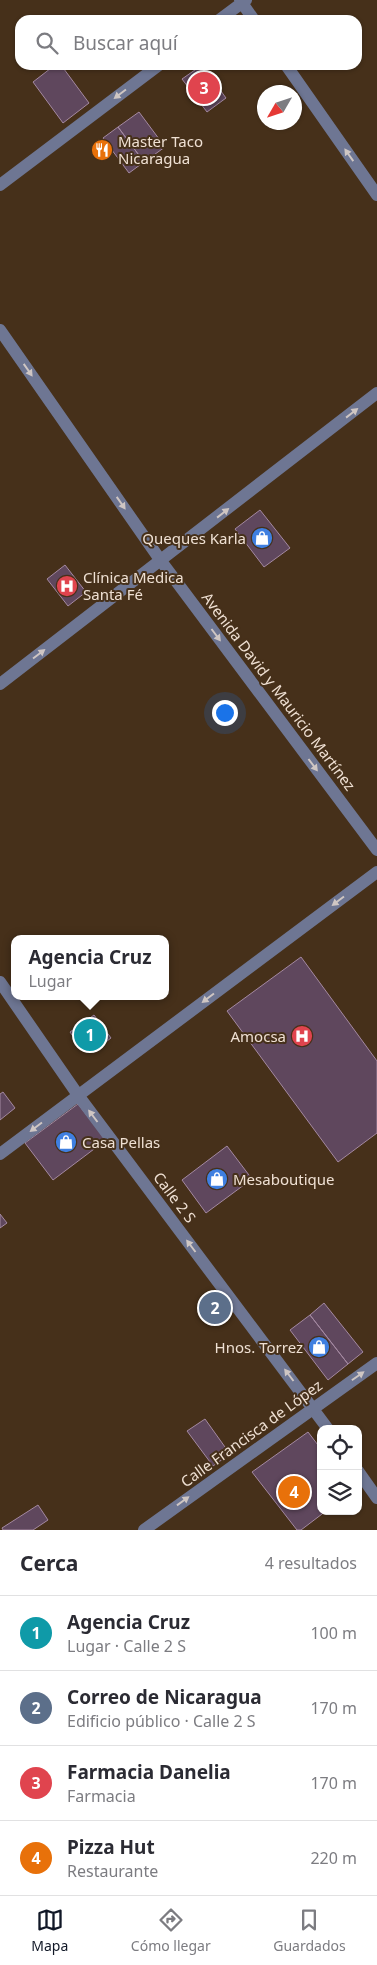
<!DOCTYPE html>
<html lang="es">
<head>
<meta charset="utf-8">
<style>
  :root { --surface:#fff; --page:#f2f2f3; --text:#2b2b33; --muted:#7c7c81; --line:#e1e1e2; --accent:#111827 }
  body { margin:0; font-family:"Noto Sans",sans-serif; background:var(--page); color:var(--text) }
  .controls { position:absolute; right:15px; bottom:15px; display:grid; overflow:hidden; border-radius:10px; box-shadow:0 1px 4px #0004 }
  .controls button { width:45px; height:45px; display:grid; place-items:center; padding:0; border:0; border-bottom:1px solid var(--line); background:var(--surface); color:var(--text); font:25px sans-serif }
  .compass { position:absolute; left:257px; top:85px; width:45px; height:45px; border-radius:50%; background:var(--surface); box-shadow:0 1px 4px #0004; rotate:231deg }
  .you { position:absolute; left:224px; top:712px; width:18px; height:18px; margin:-12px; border:4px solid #fff; border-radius:50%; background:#1a73e8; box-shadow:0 0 0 8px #1a73e833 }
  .badge { display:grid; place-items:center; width:32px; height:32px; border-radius:50%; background:var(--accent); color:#fff; font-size:16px; font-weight:700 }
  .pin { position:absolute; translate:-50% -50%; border:2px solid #fff; box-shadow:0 1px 5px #0006 }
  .popup { position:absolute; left:11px; top:935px; width:158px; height:65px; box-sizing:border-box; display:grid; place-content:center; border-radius:10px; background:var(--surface); filter:drop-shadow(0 1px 4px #0005); font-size:16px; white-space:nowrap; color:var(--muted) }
  .popup b { font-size:19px; color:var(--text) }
  .popup::after { content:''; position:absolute; left:50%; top:100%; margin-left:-10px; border:10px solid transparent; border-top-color:var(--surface) }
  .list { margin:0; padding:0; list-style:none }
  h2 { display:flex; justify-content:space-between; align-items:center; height:65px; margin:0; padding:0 20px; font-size:21px }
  h2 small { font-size:16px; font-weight:400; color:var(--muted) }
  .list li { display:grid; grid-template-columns:32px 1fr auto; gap:15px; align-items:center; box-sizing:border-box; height:75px; padding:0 20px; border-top:1px solid var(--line) }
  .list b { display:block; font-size:19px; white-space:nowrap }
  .list p { margin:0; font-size:16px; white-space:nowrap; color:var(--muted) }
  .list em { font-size:16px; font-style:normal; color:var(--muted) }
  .icon { flex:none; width:28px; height:28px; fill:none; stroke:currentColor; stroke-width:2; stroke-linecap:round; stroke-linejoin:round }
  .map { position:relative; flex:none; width:377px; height:1530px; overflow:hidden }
  .search { position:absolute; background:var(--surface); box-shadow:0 1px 4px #0004; left:15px; right:15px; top:15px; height:55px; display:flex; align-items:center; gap:12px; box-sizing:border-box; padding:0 18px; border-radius:15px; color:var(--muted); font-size:19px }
  .sheet { height:365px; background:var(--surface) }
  nav { display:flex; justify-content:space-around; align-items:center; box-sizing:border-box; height:70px; border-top:1px solid var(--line); background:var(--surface); font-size:14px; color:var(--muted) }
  nav a { display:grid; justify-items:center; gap:2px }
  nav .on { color:var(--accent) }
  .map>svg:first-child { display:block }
  .building { fill:#5f475d; stroke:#a489a1 }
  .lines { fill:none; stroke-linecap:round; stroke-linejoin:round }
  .minor { stroke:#6e7693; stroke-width:12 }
  .oneway { fill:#cfc6c3 }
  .labels { text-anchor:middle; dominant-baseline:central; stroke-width:4; stroke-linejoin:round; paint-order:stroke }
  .poi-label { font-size:15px; fill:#efe0d3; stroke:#46301a; text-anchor:start }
  .street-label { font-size:15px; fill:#efe0d3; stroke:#46301a }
</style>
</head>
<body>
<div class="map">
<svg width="377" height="1530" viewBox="0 0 377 1530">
  <rect width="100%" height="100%" fill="#46301a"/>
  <path class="building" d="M55 65H61L89 103 63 123 33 82Z
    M202 65 226 98 207 112 182 79Z
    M139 112 165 147 144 162 118 127Z
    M118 127 144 162 129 173 103 138Z
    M260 510 290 548 264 567 235 529Z
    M65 565 86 592 68 606 47 579Z
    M301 957 377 1061V1133L338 1162 227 1011Z
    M94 1015 111 1038 94 1051 82 1049 70 1032Z
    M3 1092 15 1108 0 1120V1094Z
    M78 1104 106 1140 53 1180 25 1143Z
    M227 1146 252 1179 206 1213 182 1180Z
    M0 1214 7 1223 0 1228Z
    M324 1303 363 1352 348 1364 310 1315Z
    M310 1315 348 1364 328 1380 290 1330Z
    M205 1419 230 1454 213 1466 187 1431Z
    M308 1432 321 1449V1511H326L301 1530H297L252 1472Z
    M38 1505 48 1520 33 1530H3L2 1528Z"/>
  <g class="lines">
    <path class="minor" d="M240 0 254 20
      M219 20 246 0
      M286 65 377 195
      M0 185 159 65
      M0 330 161 561 377 850
      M0 684 377 393
      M0 982 78 1095 328 1429
      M0 1154 377 872
      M358 1471 377 1498
      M144 1530 377 1363"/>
  </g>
  <defs><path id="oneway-solid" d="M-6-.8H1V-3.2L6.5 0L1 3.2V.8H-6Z" transform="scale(1.25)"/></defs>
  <g class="oneway">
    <use href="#oneway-solid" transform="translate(120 94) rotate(143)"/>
    <use href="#oneway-solid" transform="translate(349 155) rotate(-125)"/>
    <use href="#oneway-solid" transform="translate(28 370) rotate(55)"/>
    <use href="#oneway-solid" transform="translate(352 413) rotate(-38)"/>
    <use href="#oneway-solid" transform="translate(121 503) rotate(55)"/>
    <use href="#oneway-solid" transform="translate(223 513) rotate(-38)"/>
    <use href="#oneway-solid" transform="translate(216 635) rotate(53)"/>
    <use href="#oneway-solid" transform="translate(39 654) rotate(-37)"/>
    <use href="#oneway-solid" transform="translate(313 765) rotate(53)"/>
    <use href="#oneway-solid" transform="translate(338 901) rotate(143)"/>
    <use href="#oneway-solid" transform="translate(208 998) rotate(143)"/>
    <use href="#oneway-solid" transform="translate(93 1116) rotate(-127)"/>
    <use href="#oneway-solid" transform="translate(36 1127) rotate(143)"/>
    <use href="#oneway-solid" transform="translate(191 1246) rotate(-127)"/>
    <use href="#oneway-solid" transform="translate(289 1375) rotate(-127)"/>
    <use href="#oneway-solid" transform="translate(358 1376) rotate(-35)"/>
    <use href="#oneway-solid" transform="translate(183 1501) rotate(-36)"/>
  </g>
  <defs>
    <g id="restaurant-disc" transform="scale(1.125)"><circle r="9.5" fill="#e8710a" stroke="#46301a"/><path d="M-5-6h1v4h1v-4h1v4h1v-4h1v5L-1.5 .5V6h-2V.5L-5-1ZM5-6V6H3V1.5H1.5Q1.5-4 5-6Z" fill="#fff"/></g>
    <g id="shop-disc" transform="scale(1.125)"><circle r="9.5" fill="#3f7fe0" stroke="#46301a"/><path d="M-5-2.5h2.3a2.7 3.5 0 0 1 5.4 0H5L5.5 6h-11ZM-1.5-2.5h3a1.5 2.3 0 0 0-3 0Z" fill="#fff"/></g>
    <g id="hospital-disc" transform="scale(1.125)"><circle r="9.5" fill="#e0444e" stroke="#46301a"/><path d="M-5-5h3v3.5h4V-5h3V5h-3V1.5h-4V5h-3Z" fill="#fff"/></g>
  </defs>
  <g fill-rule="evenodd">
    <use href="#restaurant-disc" x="102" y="150"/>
    <use href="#shop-disc" x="262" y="538"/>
    <use href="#hospital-disc" x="67" y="586"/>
    <use href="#hospital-disc" x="302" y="1036"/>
    <use href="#shop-disc" x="66" y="1142"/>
    <use href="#shop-disc" x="217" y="1179"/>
    <use href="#shop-disc" x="319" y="1347"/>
  </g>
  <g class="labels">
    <g class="poi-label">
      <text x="118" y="141">Master Taco<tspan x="118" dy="17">Nicaragua</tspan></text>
      <text x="246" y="538" text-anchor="end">Queques Karla</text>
      <text x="83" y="577">Clínica Medica<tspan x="83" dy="17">Santa Fé</tspan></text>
      <text x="286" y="1036" text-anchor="end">Amocsa</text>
      <text x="82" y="1142">Casa Pellas</text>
      <text x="233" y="1179">Mesaboutique</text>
      <text x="303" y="1347" text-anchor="end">Hnos. Torrez</text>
    </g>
    <g class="street-label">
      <text transform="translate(279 691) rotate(53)">Avenida David y Mauricio Martínez</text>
      <text transform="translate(175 1197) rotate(53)">Calle 2 S</text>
      <text transform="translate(251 1433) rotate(-36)">Calle Francisca de López</text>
    </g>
  </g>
</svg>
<div class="controls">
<button><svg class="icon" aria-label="locate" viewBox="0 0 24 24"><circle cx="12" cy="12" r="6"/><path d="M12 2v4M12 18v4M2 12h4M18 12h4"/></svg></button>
<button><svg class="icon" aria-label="layers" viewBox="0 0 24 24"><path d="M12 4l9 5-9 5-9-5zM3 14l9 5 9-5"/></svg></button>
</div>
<svg class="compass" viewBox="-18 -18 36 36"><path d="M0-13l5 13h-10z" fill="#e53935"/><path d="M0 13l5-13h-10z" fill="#7c7c81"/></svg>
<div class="you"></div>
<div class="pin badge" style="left:90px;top:1035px;background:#0f9aa8">1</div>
<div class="popup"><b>Agencia Cruz</b>Lugar</div>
<div class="pin badge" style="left:215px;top:1308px;background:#5c6f8a">2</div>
<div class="pin badge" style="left:204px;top:88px;background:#e0444e">3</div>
<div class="pin badge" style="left:294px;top:1492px;background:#e8710a">4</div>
<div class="search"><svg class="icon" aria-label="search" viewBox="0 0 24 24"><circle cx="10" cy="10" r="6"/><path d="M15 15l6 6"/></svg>Buscar aquí</div>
</div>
<section class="sheet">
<h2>Cerca<small>4 resultados</small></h2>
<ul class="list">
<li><span class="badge" style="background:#0f9aa8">1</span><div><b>Agencia Cruz</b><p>Lugar · Calle 2 S</p></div><em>100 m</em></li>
<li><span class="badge" style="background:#5c6f8a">2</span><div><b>Correo de Nicaragua</b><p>Edificio público · Calle 2 S</p></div><em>170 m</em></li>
<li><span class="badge" style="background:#e0444e">3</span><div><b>Farmacia Danelia</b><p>Farmacia</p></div><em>170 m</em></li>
<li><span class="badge" style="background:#e8710a">4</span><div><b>Pizza Hut</b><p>Restaurante</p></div><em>220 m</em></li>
</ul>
</section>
<nav>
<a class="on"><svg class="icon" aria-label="map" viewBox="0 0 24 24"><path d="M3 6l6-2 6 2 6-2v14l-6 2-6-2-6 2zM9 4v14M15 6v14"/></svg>Mapa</a>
<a><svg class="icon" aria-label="directions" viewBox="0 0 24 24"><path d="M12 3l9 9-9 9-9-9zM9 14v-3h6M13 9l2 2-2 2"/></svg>Cómo llegar</a>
<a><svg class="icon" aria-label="saved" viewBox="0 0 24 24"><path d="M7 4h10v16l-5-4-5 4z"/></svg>Guardados</a>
</nav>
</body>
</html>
